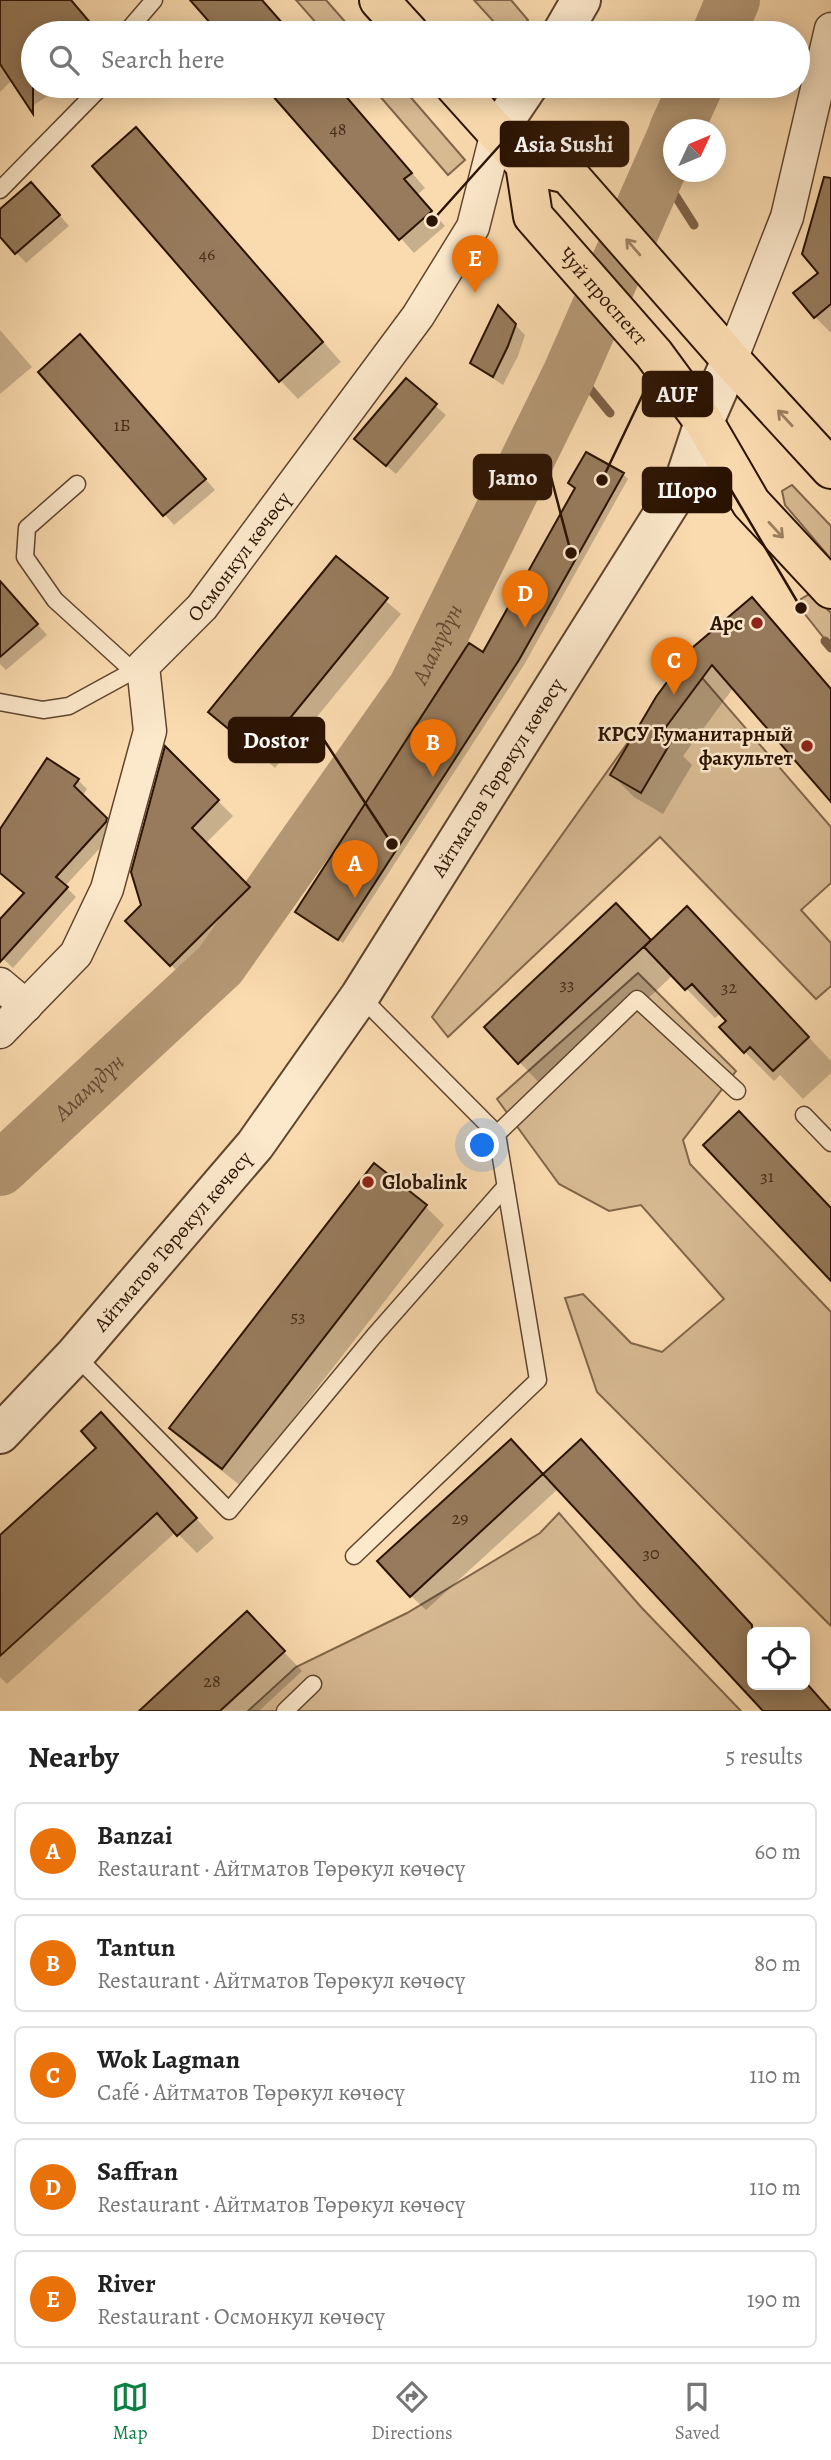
<!DOCTYPE html>
<html lang="en">
<head>
<meta charset="utf-8">
<style>
  :root { --surface:#fff; --page:#f2f2f2; --text:#222; --muted:#767676; --line:#e0e0e0; --accent:#0b8043 }
  body { margin:0; font-family:Alegreya,serif; background:var(--page); color:var(--text) }
  .controls { position:absolute; right:21px; bottom:21px; display:grid; overflow:hidden; border-radius:10px; box-shadow:0 4px 18px #0003 }
  .controls button { width:63px; height:63px; display:grid; place-items:center; padding:0; border:0; border-bottom:2px solid var(--line); background:var(--surface); color:var(--text); font:35px sans-serif }
  .compass { position:absolute; left:663px; top:119px; width:63px; height:63px; border-radius:50%; background:var(--surface); box-shadow:0 4px 18px #0003; rotate:46deg }
  .you { position:absolute; left:483px; top:1146px; width:24px; height:24px; margin:-18px; border:5px solid #fff; border-radius:50%; background:#1a73e8; box-shadow:0 0 0 10px #1a73e833 }
  .badge { display:grid; place-items:center; width:46px; height:46px; border-radius:50%; background:var(--accent); color:#fff; font-size:23px; font-weight:700 }
  .pin { position:absolute; translate:-50% -58px; filter:drop-shadow(0 2px 4px #0008) }
  .pin::after { content:''; position:absolute; top:37px; width:24px; height:21px; background:inherit; clip-path:polygon(0 0,100% 0,50% 100%) }
  .list { margin:0; padding:0; list-style:none }
  h2 { display:flex; justify-content:space-between; align-items:center; height:91px; margin:0; padding:0 28px; font-size:30px }
  h2 small { font-size:23px; font-weight:400; color:var(--muted) }
  .list li { display:grid; grid-template-columns:46px 1fr auto; gap:21px; align-items:center; box-sizing:border-box; height:98px; margin:0 14px 14px; padding:0 14px; border:2px solid var(--line); border-radius:10px }
  .list b { display:block; font-size:26px; white-space:nowrap }
  .list p { margin:0; font-size:23px; white-space:nowrap; color:var(--muted) }
  .list em { font-size:23px; font-style:normal; color:var(--muted) }
  .icon { flex:none; width:38px; height:38px; fill:none; stroke:currentColor; stroke-width:2; stroke-linecap:round; stroke-linejoin:round }
  .map { position:relative; flex:none; width:831px; height:1711px; overflow:hidden }
  .search { position:absolute; background:var(--surface); box-shadow:0 4px 18px #0003; left:21px; right:21px; top:21px; height:77px; display:flex; align-items:center; gap:18px; box-sizing:border-box; padding:0 24px; border-radius:38px; color:var(--muted); font-size:26px }
  .sheet { height:651px; background:var(--surface) }
  nav { display:flex; justify-content:space-around; align-items:center; box-sizing:border-box; height:98px; border-top:2px solid var(--line); background:var(--surface); font-size:19px; color:var(--muted) }
  nav a { display:grid; justify-items:center; gap:4px }
  nav .on { color:var(--accent) }
  .map>svg:first-child { display:block }
  .green { fill:#d7b992; stroke:#81664a; stroke-width:2 }
  .shadow { fill:#0003 }
  .lines { fill:none; stroke-linecap:round; stroke-linejoin:round }
  .stream { stroke:#7d6246; stroke-width:9 }
  .river { stroke:#b49774; stroke-width:54 }
  .building { fill:#977b5c; stroke:#2b1302; stroke-width:2 }
  .service-casing { stroke:#5f452d; stroke-width:19 }
  .minor-casing { stroke:#5f452d; stroke-width:35 }
  .tertiary-casing { stroke:#5f452d; stroke-width:42 }
  .primary-casing { stroke:#2b1302; stroke-width:42 }
  .service { stroke:#fce8cb; stroke-width:16 }
  .minor { stroke:#fce8cb; stroke-width:32 }
  .tertiary { stroke:#fce8cb; stroke-width:38 }
  .primary { stroke:#fadbaf; stroke-width:38 }
  .oneway { stroke:#9d8161 }
  .poi-dot { fill:#8f2418; stroke:#fce8cb; stroke-width:2.5 }
  .labels { text-anchor:middle; dominant-baseline:central; stroke-width:5; stroke-linejoin:round; paint-order:stroke }
  .number-label { font-size:18px; fill:#462d18 }
  .street-label { font-size:21px; fill:#2b1302; stroke:#fce8cb }
  .poi-label { font-size:21px; font-weight:bold; fill:#2b1302; stroke:#fce8cb; text-anchor:end }
  .water-label { font-size:23px; font-style:italic; fill:#624830; stroke:#fce8cb }
  .leader { fill:none; stroke:#2b1302; stroke-width:2.5 }
  .callout-dot { fill:#2b1302; stroke:#fce8cb; stroke-width:2.5 }
  .callout { fill:#2b1302; stroke:#2b1302; stroke-width:2.5 }
  .callout-label { font-size:23px; text-anchor:middle; font-weight:bold; fill:#fff }
</style>
</head>
<body>
<div class="map">
<svg width="831" height="1711" viewBox="0 0 831 1711">
  <rect width="100%" height="100%" fill="#fadbaf"/>
  <filter id="stains"><feTurbulence type="fractalNoise" baseFrequency=".00286" numOctaves="4"/><feColorMatrix values="0 0 0 0 .2 0 0 0 0 .09 0 0 0 0 .02 0 0 0 .5 -.17"/></filter>
  <radialGradient id="worn" r=".72"><stop offset=".6" stop-color="#630" stop-opacity="0"/><stop offset="1" stop-color="#630" stop-opacity=".3"/></radialGradient>
  <path class="green" d="M296 0H326L355 33H325Z
    M474 0H511L528 20 516 33H504Z
    M371 86H401L465 160 448 175Z
    M792 485 831 526V559L785 505 782 491Z
    M811 593 831 613V647L804 613 801 599Z
    M685 658 831 827V883L801 910 831 943V986L816 999 660 837 448 1037 432 1017 641 724 654 701Z
    M638 973 736 1071 683 1140 690 1164 831 1312V1626L597 1392 565 1298 583 1294 631 1343 662 1352 724 1299 641 1205 609 1211 559 1184 497 1099Z
    M559 1513 641 1607 741 1711H248L296 1667 407 1613 540 1533Z"/>
  <path class="shadow" d="M0 0H71L99 33H33V86H63L34 105 12 80 0 92Z
    M266 86H337L425 188 417 195 445 226 414 253Z
    M136 129 341 362 298 399 280 380Z
    M831 186V333L815 317Z
    M41 194 69 226 26 263 0 235V211Z
    M499 308 525 335 518 356 503 385 483 372 473 362Z
    M0 330 32 367 0 394Z
    M90 347 215 490 174 525 40 372Z
    M406 381 446 415 396 474 367 449Z
    M623 474 628 479 524 665 343 943 302 916 484 655Z
    M336 558 401 614 275 768 210 712Z
    M0 582 47 635 6 670 0 664Z
    M752 600 831 688V799L734 687 683 756 692 765 663 814 634 797 612 775Z
    M166 749 233 816 205 844 264 903 186 980 127 921 143 905Z
    M78 780 87 789 82 797 116 829 115 832 65 886 76 897 13 968 0 956V922L26 894 0 873V833Z
    M616 906 652 942 716 938 831 1061V1073L803 1099 780 1075 774 1081 745 1052 728 1021 721 1013 715 1018 673 975 548 1092 486 1027Z
    M425 1206 444 1225 241 1486 190 1446 171 1427Z
    M119 1433 214 1538 197 1553 176 1532 7 1684 0 1677V1537Z
    M581 1442 758 1632H752V1685H805V1683L831 1711H765L559 1488 426 1610 411 1596 525 1456 544 1476Z
    M247 1613 302 1671 259 1711H142Z"/>
  <g class="lines">
    <path class="stream" d="M659 170 694 225
      M572 367 610 413
      M825 641 831 648"/>
    <g class="river">
      <path d="M719 33 733 0"/>
      <path d="M676 130 696 86"/>
      <path id="s1" d="M0 1169 220 965 415 688 568 377 674 136"/>
    </g>
  </g>
  <path class="building" d="M0 0H71L99 33H33V114L0 64Z
    M190 0H262L291 33H219Z
    M264 86H337L412 173 404 179 432 211 399 240Z
    M136 127 323 342 279 382 92 166Z
    M824 177 831 178V304L814 318 793 293 818 273 802 254Z
    M31 182 60 215 15 254 0 237V209Z
    M498 305 516 324 508 346 493 377 470 363Z
    M80 334 206 479 163 516 38 372Z
    M406 378 437 404 386 466 354 439Z
    M586 452 624 473 519 660 338 940 295 912 469 643 483 652 575 488 568 483Z
    M336 556 388 598 260 755 208 712Z
    M0 581 38 624 0 657Z
    M752 597 831 689V802L712 665 660 735 671 742 641 793 610 775 656 697 692 648Z
    M165 746 219 800 192 828 250 887 170 966 125 921 141 905 131 872Z
    M47 758 79 779 74 786 107 818 106 822 56 877 68 887 0 962V919L24 893 0 873V829Z
    M616 903 651 940 518 1064 484 1027Z
    M687 906 809 1037 773 1071 750 1047 744 1053 719 1027 726 1021 692 984 685 990 644 947Z
    M739 1111 831 1208V1281L703 1145Z
    M374 1163 427 1205 222 1469 169 1428Z
    M101 1412 197 1518 177 1536 157 1513 0 1656V1535L96 1448 81 1431Z
    M511 1439 543 1474 410 1597 377 1561Z
    M581 1439 752 1625V1685H808L831 1711H763L543 1474Z
    M247 1611 285 1651 220 1711H139Z"/>
  <g class="lines">
    <g class="service-casing">
      <path id="service" d="M128 33 130 28 154 0
        M0 190 102 86
        M77 484 27 528 25 557 55 600 133 671 143 666
        M0 702 43 710 69 706 133 671
        M360 996 497 1134 637 999 737 1091
        M804 1115 831 1143
        M75 1355 229 1511 374 1336 506 1186
        M354 1556 538 1380 497 1134
        M285 1711 313 1684"/>
    </g>
    <g class="minor-casing">
      <g id="minor">
        <path d="M731 360 787 217 831 29"/>
        <path d="M0 984 26 1006"/>
        <path id="s2" d="M0 1032 76 954 107 889 150 731 143 666 202 607 418 316 473 227 497 132"/>
      </g>
    </g>
    <g class="tertiary-casing">
      <g id="tertiary">
        <path d="M562 33 581 0"/>
        <path d="M497 132 528 86"/>
        <path id="s3" d="M0 1434 75 1355 255 1145 360 996 685 479 704 422 731 360"/>
      </g>
    </g>
    <g class="primary-casing">
      <g id="primary">
        <path d="M379 0 409 33"/>
        <path id="s4" d="M455 86 525 164 533 216 654 354 704 422 751 503 831 589"/>
        <path d="M525 164 568 174 731 360 831 469"/>
      </g>
    </g>
    <use href="#service" class="service"/>
    <use href="#minor" class="minor"/>
    <use href="#tertiary" class="tertiary"/>
    <use href="#primary" class="primary"/>
  </g>
  <defs><path id="oneway-shaft" d="M-6 0H5M1.5-3L5.5 0L1.5 3" fill="none" stroke-width="1.6" stroke-linecap="round" stroke-linejoin="round" transform="scale(1.75)"/></defs>
  <g class="oneway">
    <use href="#oneway-shaft" transform="translate(633 247) rotate(-131)"/>
    <use href="#oneway-shaft" transform="translate(785 418) rotate(-133)"/>
    <use href="#oneway-shaft" transform="translate(776 530) rotate(47)"/>
  </g>
  <g class="poi-dot">
    <circle cx="757" cy="623" r="7"/>
    <circle cx="807" cy="746" r="7"/>
    <circle cx="368" cy="1182" r="7"/>
  </g>
  <g class="labels">
    <g class="number-label">
      <text x="338" y="129">48</text>
      <text x="207" y="254">46</text>
      <text x="122" y="425">1Б</text>
      <text x="567" y="984">33</text>
      <text x="729" y="987">32</text>
      <text x="767" y="1176">31</text>
      <text x="298" y="1316">53</text>
      <text x="460" y="1518">29</text>
      <text x="651" y="1553">30</text>
      <text x="212" y="1681">28</text>
    </g>
    <g class="street-label">
      <text stroke="none"><textPath href="#s4" startOffset="264">Чуй проспект</textPath></text>
      <text stroke="none"><textPath href="#s2" startOffset="556">Осмонкул көчөсү</textPath></text>
      <text stroke="none"><textPath href="#s3" startOffset="826">Айтматов Төрөкул көчөсү</textPath></text>
      <text stroke="none"><textPath href="#s3" startOffset="259">Айтматов Төрөкул көчөсү</textPath></text>
    </g>
    <g class="poi-label">
      <text x="743" y="623">Арс</text>
      <text x="793" y="734">КРСУ Гуманитарный<tspan x="793" dy="24">факультет</tspan></text>
      <text x="382" y="1182" text-anchor="start">Globalink</text>
    </g>
    <g class="water-label">
      <text stroke="none"><textPath href="#s1" startOffset="688">Аламүдүн</textPath></text>
      <text stroke="none"><textPath href="#s1" startOffset="121">Аламүдүн</textPath></text>
    </g>
  </g>
  <path class="leader" d="M432 221L501 144M602 480L643 394M571 553L551 477M801 608L731 490M392 844L324 740"/>
  <g class="callout-dot">
    <circle cx="432" cy="221" r="7"/>
    <circle cx="602" cy="480" r="7"/>
    <circle cx="571" cy="553" r="7"/>
    <circle cx="801" cy="608" r="7"/>
    <circle cx="392" cy="844" r="7"/>
  </g>
  <g class="callout">
    <rect x="501" y="122" width="127" height="44" rx="7"/>
    <rect x="643" y="372" width="69" height="44" rx="7"/>
    <rect x="474" y="455" width="77" height="44" rx="7"/>
    <rect x="643" y="468" width="88" height="44" rx="7"/>
    <rect x="229" y="718" width="95" height="44" rx="7"/>
  </g>
  <g class="callout-label">
    <text x="564" y="152">Asia Sushi</text>
    <text x="677" y="402">AUF</text>
    <text x="513" y="485">Jamo</text>
    <text x="687" y="498">Шоро</text>
    <text x="276" y="748">Dostor</text>
  </g>
  <rect width="100%" height="100%" filter="url(#stains)"/>
  <rect width="100%" height="100%" fill="url(#worn)"/>
</svg>
<div class="controls">
<button><svg class="icon" aria-label="locate" viewBox="0 0 24 24"><circle cx="12" cy="12" r="6"/><path d="M12 2v4M12 18v4M2 12h4M18 12h4"/></svg></button>
</div>
<svg class="compass" viewBox="-18 -18 36 36"><path d="M0-13l5 13h-10z" fill="#e53935"/><path d="M0 13l5-13h-10z" fill="#767676"/></svg>
<div class="you"></div>
<div class="pin badge" style="left:355px;top:898px;background:#e8710a">A</div>
<div class="pin badge" style="left:433px;top:777px;background:#e8710a">B</div>
<div class="pin badge" style="left:674px;top:695px;background:#e8710a">C</div>
<div class="pin badge" style="left:525px;top:628px;background:#e8710a">D</div>
<div class="pin badge" style="left:475px;top:293px;background:#e8710a">E</div>
<div class="search"><svg class="icon" aria-label="search" viewBox="0 0 24 24"><circle cx="10" cy="10" r="6"/><path d="M15 15l6 6"/></svg>Search here</div>
</div>
<section class="sheet">
<h2>Nearby<small>5 results</small></h2>
<ul class="list">
<li><span class="badge" style="background:#e8710a">A</span><div><b>Banzai</b><p>Restaurant · Айтматов Төрөкул көчөсү</p></div><em>60 m</em></li>
<li><span class="badge" style="background:#e8710a">B</span><div><b>Tantun</b><p>Restaurant · Айтматов Төрөкул көчөсү</p></div><em>80 m</em></li>
<li><span class="badge" style="background:#e8710a">C</span><div><b>Wok Lagman</b><p>Café · Айтматов Төрөкул көчөсү</p></div><em>110 m</em></li>
<li><span class="badge" style="background:#e8710a">D</span><div><b>Saffran</b><p>Restaurant · Айтматов Төрөкул көчөсү</p></div><em>110 m</em></li>
<li><span class="badge" style="background:#e8710a">E</span><div><b>River</b><p>Restaurant · Осмонкул көчөсү</p></div><em>190 m</em></li>
</ul>
</section>
<nav>
<a class="on"><svg class="icon" aria-label="map" viewBox="0 0 24 24"><path d="M3 6l6-2 6 2 6-2v14l-6 2-6-2-6 2zM9 4v14M15 6v14"/></svg>Map</a>
<a><svg class="icon" aria-label="directions" viewBox="0 0 24 24"><path d="M12 3l9 9-9 9-9-9zM9 14v-3h6M13 9l2 2-2 2"/></svg>Directions</a>
<a><svg class="icon" aria-label="saved" viewBox="0 0 24 24"><path d="M7 4h10v16l-5-4-5 4z"/></svg>Saved</a>
</nav>
</body>
</html>
